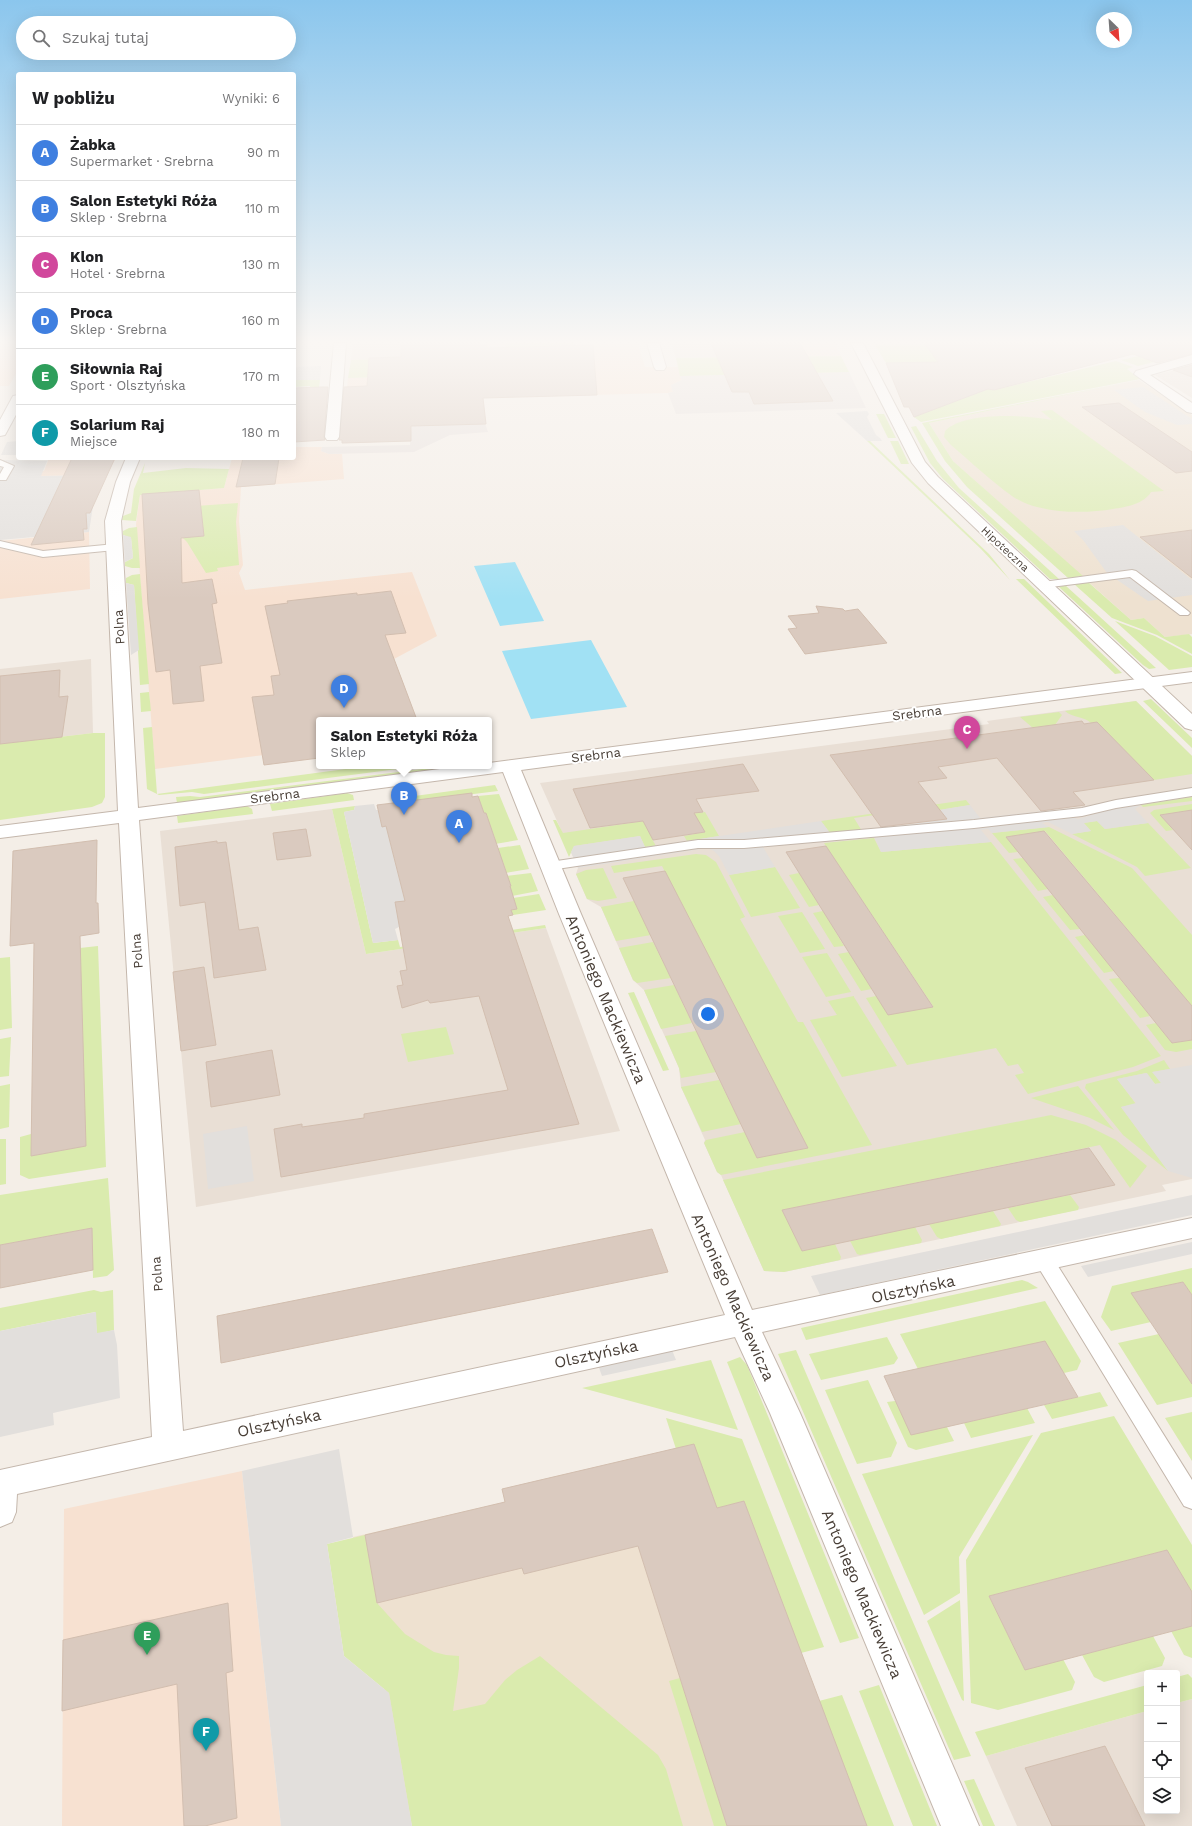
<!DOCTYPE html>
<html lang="pl">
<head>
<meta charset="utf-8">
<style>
  :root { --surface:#fff; --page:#f6f6f6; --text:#202124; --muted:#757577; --line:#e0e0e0; --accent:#ff141a }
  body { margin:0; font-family:"Work Sans",sans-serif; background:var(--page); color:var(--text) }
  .controls { position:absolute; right:12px; bottom:12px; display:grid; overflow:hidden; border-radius:4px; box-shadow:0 4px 16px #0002 }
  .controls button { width:36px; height:36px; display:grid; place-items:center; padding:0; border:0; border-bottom:1px solid var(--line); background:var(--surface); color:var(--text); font:20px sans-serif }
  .compass { position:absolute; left:1096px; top:12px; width:36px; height:36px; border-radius:50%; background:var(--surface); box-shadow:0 4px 16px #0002; rotate:155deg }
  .you { position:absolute; left:708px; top:1014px; width:14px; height:14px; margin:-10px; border:3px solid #fff; border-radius:50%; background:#1a73e8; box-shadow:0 0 0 6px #1a73e833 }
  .badge { display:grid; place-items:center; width:26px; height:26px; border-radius:50%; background:var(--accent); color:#fff; font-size:13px; font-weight:700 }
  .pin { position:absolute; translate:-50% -33px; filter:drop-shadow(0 1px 2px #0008) }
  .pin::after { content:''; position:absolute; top:21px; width:14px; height:12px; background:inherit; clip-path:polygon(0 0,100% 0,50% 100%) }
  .popup { position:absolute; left:316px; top:717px; width:176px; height:52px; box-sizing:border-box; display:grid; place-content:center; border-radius:4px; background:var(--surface); filter:drop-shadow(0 1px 3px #0005); font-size:13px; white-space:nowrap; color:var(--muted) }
  .popup b { font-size:15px; color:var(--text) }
  .popup::after { content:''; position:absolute; left:50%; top:100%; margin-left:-8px; border:8px solid transparent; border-top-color:var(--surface) }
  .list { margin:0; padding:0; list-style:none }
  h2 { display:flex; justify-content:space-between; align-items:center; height:52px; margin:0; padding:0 16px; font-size:17px }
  h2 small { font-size:13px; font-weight:400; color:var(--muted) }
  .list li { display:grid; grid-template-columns:26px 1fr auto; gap:12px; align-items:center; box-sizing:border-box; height:56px; padding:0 16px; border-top:1px solid var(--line) }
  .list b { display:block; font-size:15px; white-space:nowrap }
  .list p { margin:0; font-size:13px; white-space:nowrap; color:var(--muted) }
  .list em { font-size:13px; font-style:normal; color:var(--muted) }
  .icon { flex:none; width:22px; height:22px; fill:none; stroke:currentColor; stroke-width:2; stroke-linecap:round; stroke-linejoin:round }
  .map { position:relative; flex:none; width:1192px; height:1826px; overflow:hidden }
  .search { position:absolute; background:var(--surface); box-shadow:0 4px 16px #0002; left:16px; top:16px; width:280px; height:44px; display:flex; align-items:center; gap:10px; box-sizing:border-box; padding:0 14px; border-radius:22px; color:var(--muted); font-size:15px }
  .panel { position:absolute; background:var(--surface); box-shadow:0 4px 16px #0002; left:16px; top:72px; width:280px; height:388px; border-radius:4px }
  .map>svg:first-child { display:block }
  .residential { fill:#e9dfd5 }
  .commercial { fill:#f7e1d1 }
  .industrial { fill:#e7e0dc }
  .education { fill:#eee1d0 }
  .green { fill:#daebae }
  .parking { fill:#e2dfdc }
  .water { fill:#a1e1f4 }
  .building { fill:#dacabf; stroke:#d2beaf }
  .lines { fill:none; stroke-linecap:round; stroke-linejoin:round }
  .service-casing { stroke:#c4b7ac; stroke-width:2 }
  .minor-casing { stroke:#c4b7ac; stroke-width:2 }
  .tertiary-casing { stroke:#c4b7ac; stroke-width:2 }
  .service { fill:#fff; fill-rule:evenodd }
  .minor { fill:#fff; fill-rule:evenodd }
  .tertiary { fill:#fff; fill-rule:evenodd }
  .labels { text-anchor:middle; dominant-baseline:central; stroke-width:4; stroke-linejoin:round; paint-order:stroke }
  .far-street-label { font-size:11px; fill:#483e36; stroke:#fff }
  .street-label { font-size:13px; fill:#483e36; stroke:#fff }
  .near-street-label { font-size:16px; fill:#483e36; stroke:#fff }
</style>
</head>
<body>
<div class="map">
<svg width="1192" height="1826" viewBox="0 0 1192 1826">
  <rect width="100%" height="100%" fill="#f4eee7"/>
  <path class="residential" d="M353 343H414V358L351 360Z
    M671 343H748L751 357 676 358Z
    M1192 366V398L1155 375Z
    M91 659 93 733 0 744V669Z
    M1136 701 1192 756V1179L1162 1185 1166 1191 784 1272 764 1271 721 1175 717 1172 704 1143 705 1140 681 1087 679 1068 644 990 633 980 601 907 587 899 576 874 578 868 540 783 989 724 987 721Z
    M332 809 366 954 546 928 620 1131 196 1207 160 831Z
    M1192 1699V1826H1017L986 1756 1147 1711V1811H1177V1703Z"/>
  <path class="commercial" d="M0 343H18V370L9 386H0Z
    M414 343H506L507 347 638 344 645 367H678L682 380 671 385 673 392 668 393 512 397 346 396 348 378 414 376Z
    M748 343H835L841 356 751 357Z
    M294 447H322L321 451 329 454H342L344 479 241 487 239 521 243 565 239 573 245 590 412 572 437 636 394 659 417 720H319V748L155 769 136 524 140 495 224 488 232 458H294Z
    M49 458H116L107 475 40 476 42 471H44Z
    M89 532 90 589 0 599V541Z
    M242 1471 281 1826H62L64 1509Z"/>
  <path class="industrial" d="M849 372 866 408 676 414 668 393 673 392 671 385 682 380 680 376Z
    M414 398 484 421 488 432 450 435 414 452 329 454 321 451 322 447 410 445Z"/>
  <path class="education" d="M1139 380 1192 415V634L1165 637 1144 618 1131 620 953 461 929 423Z
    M694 1444 717 1508 744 1501 867 1826H412L353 1537 505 1502 502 1489Z"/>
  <path class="green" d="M506 343H573V346L506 347Z
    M950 344 964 362 886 363 875 345Z
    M1192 344V352L1138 366 1121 360Z
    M841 356 849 372 680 376 676 358Z
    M414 358V376L348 378 351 360Z
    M1116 361 1133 367 1127 369 1140 379 921 422 914 417 988 389 994 390Z
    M294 380H320L313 437 294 419 306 418 310 386 294 387Z
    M1139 380 929 423 953 461 1083 576 1068 578 967 487 945 461 922 423Z
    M1052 410 1164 491 1151 492C1144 504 1126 507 1113 509 1084 514 1037 514 1012 496 991 481 971 462 951 445L944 437 945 431C964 411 1026 415 1052 420L1041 411Z
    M876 414H884L896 438H888Z
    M916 426 937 461 959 488 1059 579H1050L943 479 930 463 911 427Z
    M867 441H870L989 554 1010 580 981 549Z
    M890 441H898L909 464H901Z
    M145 463 143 473 186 468 229 469 224 488 140 495 136 521 122 520 123 516 131 513 134 489Z
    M238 503 236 522 239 565 217 568 218 571 206 573 187 542 182 537 196 506Z
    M137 527 140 568H132L125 566V562L133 558 131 538 123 535V531L129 528Z
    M140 574 149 684 140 685 134 585 126 583V578L132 575Z
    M1016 579H1024L1122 673 1115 674Z
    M1088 582 1131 620 1144 618 1165 637 1189 634 1192 637V654L1157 635 1112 618 1074 584Z
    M1065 585 1156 668 1149 669 1143 665 1059 587Z
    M1115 621 1155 636 1192 656V667L1169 670Z
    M149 692 151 711 141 712 140 693Z
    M1151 699 1192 738V748L1143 701Z
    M1136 701 1192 756V774L1154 780 1097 722 1091 723C1084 716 1072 718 1065 711Z
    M1059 712 1062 715 1055 725 1033 728 1020 717Z
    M152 727 157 794 368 766H421L204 794 192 792 159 795 147 789 143 728Z
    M93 733H105V797L102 803 92 807 0 820V744Z
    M446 766H461L177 803 176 797 190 796 200 797Z
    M495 785 498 791 401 803 400 798Z
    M347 793 353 795 354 800 272 811 270 804Z
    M499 794 518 840 495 844 493 840 495 839 492 830H490L486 813H484L478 796Z
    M1192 797V801L1143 807 1141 805Z
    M966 800 970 805 939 810 936 806 854 818 862 831 830 833 821 821Z
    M1192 804V810L1160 815 1173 830 1166 831 1150 813 1154 810Z
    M247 806 252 809 253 814 178 823 177 816Z
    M355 806 354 810 344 812 373 943 398 940 400 947 545 925 546 928 366 954 332 809Z
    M705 812 719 836 687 841 684 836 705 832 698 821 652 839 656 846 645 847 640 836 574 846 569 857 553 820H556L563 833Z
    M1097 821 1105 829 1148 823 1191 868 1145 876 1137 867 1072 834 1091 831 1083 823Z
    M1049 827 1132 868 1192 935V1006L1045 831 1006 837 1018 852 1009 853 992 833Z
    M874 838 881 852 991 842 1161 1056 1133 1067 1028 1094 1015 1075 1024 1073 1018 1064 1008 1066 996 1048 907 1065 866 998 876 996 933 1006 824 843Z
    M520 845 529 869 505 873 506 871 503 862H501L498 848Z
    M696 854 706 855 716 862 745 917 740 919 798 1022H803L872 1145 721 1175 717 1172 704 1143 706 1140 745 1132 757 1158 807 1148 662 866 614 873 611 866Z
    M1023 858 1048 889 1038 891 1013 859Z
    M775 867 800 908 751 917 729 875Z
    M603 868 617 898 598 901 587 899 576 874 586 870Z
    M531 873 538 891 512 896 509 886 511 885 508 878 506 876Z
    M799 873 819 905 809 907 789 875Z
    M539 894 546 910 513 915 511 910 517 909 513 898Z
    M1053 895 1080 929 1070 930 1043 897Z
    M634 901 651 935 616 941 601 907Z
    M823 911 844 946 834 947 813 913Z
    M802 912 825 949 800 953 778 916Z
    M1085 935 1114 971 1104 973 1075 937Z
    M653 942 671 978 637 983 633 980 619 948Z
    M98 946 106 1167 29 1179 20 1175V1137L31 1134V1156L85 1146 80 948Z
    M849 952 872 989 861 991 838 954Z
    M827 953 851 992 826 997 802 957Z
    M10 957 12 1028 0 1030V958Z
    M1119 978 1150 1016 1140 1018 1109 979Z
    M674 985 692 1023 661 1029 644 990Z
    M634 992 669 1070 663 1071 628 993Z
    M854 996V997L897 1066 842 1077 810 1020 837 1015 828 1001Z
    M1156 1023 1172 1043 1192 1040V1049L1176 1052 1165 1050 1146 1025Z
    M446 1027 454 1054 408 1062 401 1034Z
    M696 1031 716 1072 681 1078 679 1068 665 1036Z
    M11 1037 9 1076 0 1077V1039Z
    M1164 1060 1170 1069 1153 1072 1161 1083 1155 1084 1146 1073 1117 1079 1136 1104 1121 1107 1168 1171 1123 1135 1085 1088 1086 1084 1137 1071Z
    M719 1080 741 1124 702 1132 681 1087Z
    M10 1084 9 1127 0 1129V1086Z
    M1078 1086 1114 1130 1090 1118 1031 1098Z
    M1051 1115 1086 1125 1116 1140 1147 1166 1130 1188 1100 1145 782 1210 802 1251 835 1244 841 1257 840 1260 784 1272 764 1271 723 1180Z
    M0 1139H6V1184L0 1185Z
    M108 1178 114 1270 107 1276 93 1278 92 1228 0 1245V1195Z
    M1070 1195 1079 1207 1078 1210 1020 1222 1016 1220 1008 1208Z
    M993 1211 1001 1224 1000 1226 941 1239 937 1237 929 1224Z
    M915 1227 922 1240 921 1243 860 1255 857 1254 850 1241Z
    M1192 1268V1295L1183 1282 1132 1293 1151 1322 1111 1331 1101 1317 1112 1286Z
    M1022 1280 1028 1282 1038 1288 806 1340 801 1328Z
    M94 1290 101 1292 113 1290 114 1330 97 1334 95 1312 0 1331V1308Z
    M1045 1301 1081 1361 1077 1370 1064 1373 918 1369 900 1334Z
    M1159 1334 1192 1384V1397L1157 1405 1118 1343Z
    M887 1337 898 1358 894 1364 821 1380 809 1354Z
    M796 1350 950 1708 971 1756 954 1760 778 1354Z
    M740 1357 747 1365 859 1638 840 1643 727 1362Z
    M711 1360 738 1430 582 1388Z
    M868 1380 897 1443 891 1457 857 1464 825 1390Z
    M1100 1392 1108 1406 1052 1419 1044 1405Z
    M895 1401 947 1427 954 1441 916 1450 908 1447 887 1402Z
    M1027 1408 1035 1423 971 1438 964 1423Z
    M1192 1412V1461L1165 1418Z
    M1114 1416 1192 1545V1592L1167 1550 989 1596 1025 1670 1063 1659 1075 1682 1072 1690 998 1710 971 1703 966 1560 1041 1433Z
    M666 1418 742 1439 824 1647 801 1653 744 1501 717 1508 694 1445 676 1449Z
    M1033 1435 959 1557 960 1593 924 1615 862 1474Z
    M365 1535 377 1603 405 1634 434 1652 446 1655 459 1656V1668L453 1711 485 1704 505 1680 517 1670 540 1656 658 1755 666 1769 683 1826H412L389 1693 344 1656 327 1544Z
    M960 1600 964 1701 962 1700 927 1621Z
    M1192 1626V1658L1184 1655 1171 1631Z
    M1153 1636 1165 1658 1162 1666 1104 1682 1094 1677 1082 1655Z
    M1188 1674 1192 1678V1699L1177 1703V1677Z
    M680 1678 727 1826H714L669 1681Z
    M879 1685 937 1826H913L859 1691Z
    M1147 1685V1711L986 1756 975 1732Z
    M842 1695 894 1826H867L819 1701Z
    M974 1779 995 1826H983L964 1781Z"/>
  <path class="parking" d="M321 366 320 380H294V367Z
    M1143 387 1192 419V424L1177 425 1145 412 1114 390Z
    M867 411 869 414 867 417 876 435 880 438 882 441H867L836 413Z
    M18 441V455H1L7 442Z
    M0 460 47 461 41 476 107 475 93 506 89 532 0 540Z
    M1123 525 1192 580V595L1148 601 1107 573 1083 540 1074 531Z
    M123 535 131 537 133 558 125 562Z
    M126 583 134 585 139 650 131 655Z
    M374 804 376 810H378L382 826H386L405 901 395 903 401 926 395 929 398 940 373 943 344 812 354 810 355 806Z
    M970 805 980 818 1052 810 1078 819 1112 809 1141 805 1135 809 1148 823 1105 829 1097 821 1084 823 1091 831 1072 834 1048 822 1042 823 1049 827 992 833 988 829 981 830 991 842 881 852 874 836 771 845 763 847 775 867 729 875 719 856 714 851 707 848 578 868 571 852 574 846 640 836 645 847 821 821 830 833 880 829 946 819 939 810Z
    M1192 1065V1178L1168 1171 1121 1107 1136 1103 1117 1079 1147 1073 1155 1084 1161 1083 1152 1072Z
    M247 1126 254 1181 208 1189 203 1134Z
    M1192 1195V1215L820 1295 811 1276Z
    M1192 1242V1254L1088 1277 1081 1266Z
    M96 1312 97 1333 114 1330 117 1345 120 1398 53 1413 54 1425 0 1437V1331Z
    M672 1350 676 1360 602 1376 598 1365Z
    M339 1449 353 1537 327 1544 344 1656 389 1693 412 1826H281L242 1471Z"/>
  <path class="water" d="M515 562 544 621 500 626 474 566Z
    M591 640 627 707 531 719 502 651Z"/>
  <path class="building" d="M401 343H479V345H487V348L593 345 597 395 483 398 486 424 411 426V441L342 443V440H339L344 387 367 386 369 358 401 357Z
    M711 343H800L833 401 754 404 749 392H732Z
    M924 343H1192V354L1157 363 1133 354 994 390 988 389 914 417 909 407H904L886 363 938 362Z
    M1192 365V377L1173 370Z
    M322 387H328L324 437 325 440 294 442V388Z
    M1119 403 1192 452V471L1176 473 1082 407Z
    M72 458H115L90 513H86L87 529H83L84 540 31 545Z
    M243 458H279L275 484 236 487Z
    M199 490 204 536 181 538 182 583 212 579 217 603 212 604 222 663 200 666 204 701 173 704 170 670 156 672 148 604 142 494Z
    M1192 530V578L1140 537Z
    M391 591 406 633 385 635 417 720H319V758L264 765 252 697 274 695 271 676 280 675 265 606 288 603 287 601 357 593V595Z
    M816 606 843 609 845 611 858 609 887 643 805 654 788 629 797 628 788 616 819 613Z
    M60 670 59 697 68 696 62 737 0 744V676Z
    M1082 721 1084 724 1097 722 1154 780 1073 792 1085 805 1041 811 997 758 938 767 947 778 918 782 947 819 881 827 830 755Z
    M743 764 759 791 696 799 703 812 694 813 705 832 653 840 643 821 590 828 573 789Z
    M472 793V797L478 796 484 813H486L511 886H510L517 909 511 910 513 915 508 916 579 1124 281 1177 274 1129 302 1124V1127L364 1118V1114L508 1090 479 996 430 1003 428 1000 402 1008 397 986 403 985 400 971 407 970 395 902 405 901 386 826 382 827 377 805Z
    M1192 810V850L1160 815Z
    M306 829 311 856 277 860 273 833Z
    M1044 831 1192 1006V1040L1172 1043 1006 837Z
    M97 840 96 903H98L99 933 80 936 86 1146 31 1156 34 943 10 946 13 851Z
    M217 841V843L226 842 239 930 258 927 266 970 214 978 205 902 180 906 175 847Z
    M826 846 933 1007 888 1015 786 852Z
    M665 871 808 1148 757 1158 623 878Z
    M204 967 216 1045 181 1051 173 972Z
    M272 1050 280 1095 211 1107 206 1062Z
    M1089 1148 1115 1185 802 1251 782 1210Z
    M92 1228 93 1270 0 1288V1245Z
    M652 1229 668 1272 221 1363 217 1316Z
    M1183 1282 1192 1295V1384L1131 1293Z
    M1045 1341 1078 1397 911 1435 884 1376Z
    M694 1444 717 1508 744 1501 867 1826H727L638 1546 524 1574 522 1568 377 1603 365 1535 505 1502 502 1489Z
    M1167 1550 1192 1592V1626L1025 1670 989 1596Z
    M228 1603 233 1671 226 1673 237 1818 205 1826H184L177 1684 62 1711 63 1640Z
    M1105 1746 1145 1826H1052L1025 1768Z"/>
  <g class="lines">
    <g class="service-casing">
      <path id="service" d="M0 460 14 466 6 480H0V474L4 467 0 466Z
        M0 541 43 551 115 544 120 547 115 550 43 557 0 547Z
        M1132 570 1136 571 1188 611 1190 613 1188 615H1180L1130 577 1043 588 1037 585 1043 582Z
        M1192 788V796L1116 808 1082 816 974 828 744 848H698L550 870 545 869 543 866 545 863 550 862 698 840H744L974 820 1082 808 1116 800Z
        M1044 1253 1051 1255 1192 1480V1509L1184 1506 1037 1265 1034 1260 1037 1255Z"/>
    </g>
    <g class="minor-casing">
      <path id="minor" d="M334 343H346L339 437 337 440H327L325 437Z
        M647 343H659L666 367 664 370H656L654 367Z
        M1192 355V363L1150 375 1192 403V413L1187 412 1134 374 1136 371Z
        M18 395V411L5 435 0 436V420L13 396Z
        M126 458H140L130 482 121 521 138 808 463 766H489V763L1192 672V682L521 770 581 914 752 1310 1192 1218V1238L762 1332 800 1413 979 1826H941L770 1413 735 1337 17 1494 16 1512 12 1522 0 1527V1470L152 1437 119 823 0 838V826L118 811 105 521 116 482ZM503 772 559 914 725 1315 183 1431 139 820Z"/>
    </g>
    <g class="tertiary-casing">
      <path id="tertiary" d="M851 343H863L925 462 938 477 1192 714V730L1185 728 928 483 912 463Z"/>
    </g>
    <use href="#service" class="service"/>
    <use href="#minor" class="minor"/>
    <use href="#tertiary" class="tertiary"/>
  </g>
  <linearGradient id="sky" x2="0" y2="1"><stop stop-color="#8bc6ed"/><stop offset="0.57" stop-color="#faf7f4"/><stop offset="1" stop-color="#faf7f4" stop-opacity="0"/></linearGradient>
  <rect width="1192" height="599" fill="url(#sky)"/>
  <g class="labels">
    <g class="far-street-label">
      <text transform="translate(1005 549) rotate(43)">Hipoteczna</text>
    </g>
    <g class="street-label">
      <text transform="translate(119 627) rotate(-93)">Polna</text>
      <text transform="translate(917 713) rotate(-7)">Srebrna</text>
      <text transform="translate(596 755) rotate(-7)">Srebrna</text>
      <text transform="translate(275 796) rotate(-7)">Srebrna</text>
      <text transform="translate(137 951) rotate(-94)">Polna</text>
      <text transform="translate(157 1274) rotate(-94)">Polna</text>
    </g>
    <g class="near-street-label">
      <text transform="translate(606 999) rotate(67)">Antoniego Mackiewicza</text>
      <text transform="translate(913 1289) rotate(-12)">Olsztyńska</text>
      <text transform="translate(733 1297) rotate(66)">Antoniego Mackiewicza</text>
      <text transform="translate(596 1354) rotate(-12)">Olsztyńska</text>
      <text transform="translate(279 1423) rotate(-12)">Olsztyńska</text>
      <text transform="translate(862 1594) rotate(67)">Antoniego Mackiewicza</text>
    </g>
  </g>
</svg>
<div class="controls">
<button>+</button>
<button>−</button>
<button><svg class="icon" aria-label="locate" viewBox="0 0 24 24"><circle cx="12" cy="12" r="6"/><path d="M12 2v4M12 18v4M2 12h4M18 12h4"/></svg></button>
<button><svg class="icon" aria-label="layers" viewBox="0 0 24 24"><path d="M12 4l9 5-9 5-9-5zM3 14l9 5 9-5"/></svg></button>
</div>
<svg class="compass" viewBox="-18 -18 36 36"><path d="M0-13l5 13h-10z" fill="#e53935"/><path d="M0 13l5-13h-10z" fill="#757577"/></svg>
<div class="you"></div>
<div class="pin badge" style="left:459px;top:843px;background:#3f7fe0">A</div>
<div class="pin badge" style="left:404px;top:815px;background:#3f7fe0">B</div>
<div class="popup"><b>Salon Estetyki Róża</b>Sklep</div>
<div class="pin badge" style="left:967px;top:749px;background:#d1479c">C</div>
<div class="pin badge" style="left:344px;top:708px;background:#3f7fe0">D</div>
<div class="pin badge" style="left:147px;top:1655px;background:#2e9e5b">E</div>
<div class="pin badge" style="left:206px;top:1751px;background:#0f9aa8">F</div>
<div class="search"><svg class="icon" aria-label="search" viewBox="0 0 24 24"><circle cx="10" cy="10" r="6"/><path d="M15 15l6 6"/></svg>Szukaj tutaj</div>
<section class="panel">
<h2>W pobliżu<small>Wyniki: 6</small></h2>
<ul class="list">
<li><span class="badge" style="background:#3f7fe0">A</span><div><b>Żabka</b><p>Supermarket · Srebrna</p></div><em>90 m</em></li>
<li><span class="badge" style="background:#3f7fe0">B</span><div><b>Salon Estetyki Róża</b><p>Sklep · Srebrna</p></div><em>110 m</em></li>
<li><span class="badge" style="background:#d1479c">C</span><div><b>Klon</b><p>Hotel · Srebrna</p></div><em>130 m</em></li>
<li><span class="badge" style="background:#3f7fe0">D</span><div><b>Proca</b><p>Sklep · Srebrna</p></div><em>160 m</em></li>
<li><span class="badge" style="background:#2e9e5b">E</span><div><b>Siłownia Raj</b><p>Sport · Olsztyńska</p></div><em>170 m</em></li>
<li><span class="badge" style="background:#0f9aa8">F</span><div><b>Solarium Raj</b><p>Miejsce</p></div><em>180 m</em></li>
</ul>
</section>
</div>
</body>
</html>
